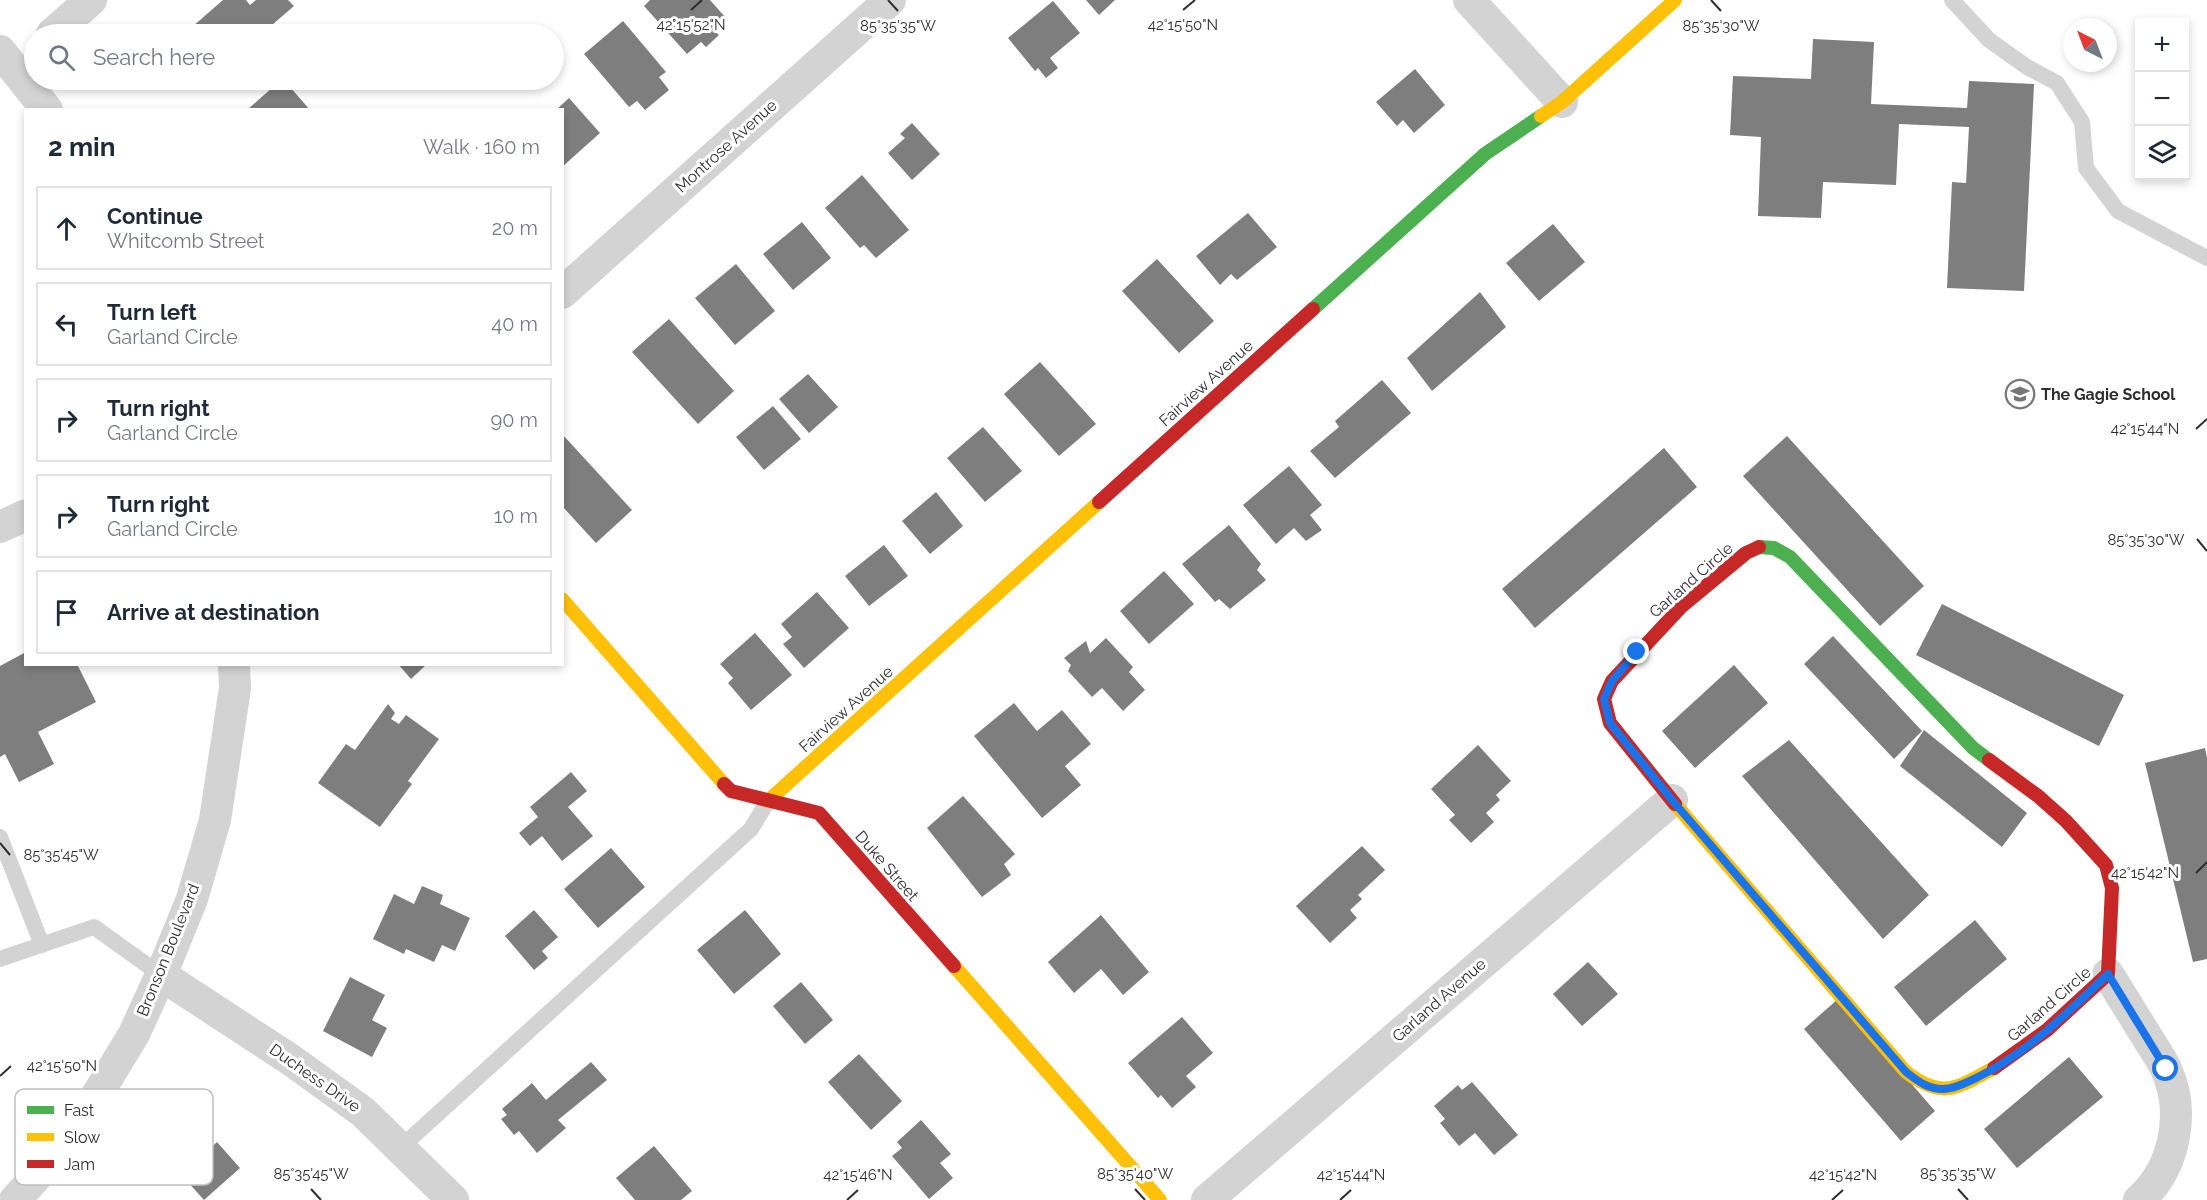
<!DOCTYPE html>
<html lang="en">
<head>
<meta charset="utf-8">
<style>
  :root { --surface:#fff; --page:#f6f6f7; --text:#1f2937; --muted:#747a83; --line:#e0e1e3 }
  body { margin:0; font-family:Raleway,sans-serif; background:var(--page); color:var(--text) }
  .controls { position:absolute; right:18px; top:18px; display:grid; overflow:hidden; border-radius:0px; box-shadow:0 3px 9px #0003 }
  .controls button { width:54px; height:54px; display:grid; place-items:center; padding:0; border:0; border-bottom:2px solid var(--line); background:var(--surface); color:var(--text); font:30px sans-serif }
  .compass { position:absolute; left:2063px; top:18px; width:54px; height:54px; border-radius:50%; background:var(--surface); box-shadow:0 3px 9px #0003; rotate:318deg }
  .stop { position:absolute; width:18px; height:18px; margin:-14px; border:4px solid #1a73e8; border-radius:50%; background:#fff }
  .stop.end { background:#1a73e8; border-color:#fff; box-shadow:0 2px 6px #0008 }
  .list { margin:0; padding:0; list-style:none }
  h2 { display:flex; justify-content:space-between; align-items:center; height:78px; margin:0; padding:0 24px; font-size:26px }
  h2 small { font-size:20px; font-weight:400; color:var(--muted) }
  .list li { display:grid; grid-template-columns:39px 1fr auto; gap:18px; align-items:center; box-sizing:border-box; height:84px; margin:0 12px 12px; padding:0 12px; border:2px solid var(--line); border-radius:0px }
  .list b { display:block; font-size:22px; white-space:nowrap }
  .list p { margin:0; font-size:20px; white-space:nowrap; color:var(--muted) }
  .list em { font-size:20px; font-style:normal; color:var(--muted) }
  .icon { flex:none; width:33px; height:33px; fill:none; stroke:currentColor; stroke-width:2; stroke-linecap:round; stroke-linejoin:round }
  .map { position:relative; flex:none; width:2207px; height:1200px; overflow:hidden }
  .search { position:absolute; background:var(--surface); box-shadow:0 3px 9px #0003; left:24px; top:24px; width:540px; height:66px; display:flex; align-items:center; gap:15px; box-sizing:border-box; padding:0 21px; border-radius:33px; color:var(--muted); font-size:22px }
  .panel { position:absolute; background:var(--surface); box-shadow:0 3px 9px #0003; left:24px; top:108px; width:540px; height:558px; border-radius:0px }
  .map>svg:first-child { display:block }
  .building { fill:#7e7e7e }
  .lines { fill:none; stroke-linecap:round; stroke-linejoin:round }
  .lane { stroke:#d3d3d3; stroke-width:16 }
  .street { stroke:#d3d3d3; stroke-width:32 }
  .fast { stroke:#4caf50; stroke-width:14 }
  .slow { stroke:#ffc107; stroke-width:14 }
  .jam { stroke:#c62828; stroke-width:14 }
  .route { stroke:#1a73e8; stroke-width:8 }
  .ticks { fill:none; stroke:#2e2e2e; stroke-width:2 }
  .labels { text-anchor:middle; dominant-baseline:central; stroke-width:6; stroke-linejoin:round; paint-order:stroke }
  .street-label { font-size:16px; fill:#2e2e2e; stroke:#fff }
  .poi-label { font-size:16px; font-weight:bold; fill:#2e2e2e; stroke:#fff; text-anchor:start }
  .key { fill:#fff; stroke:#c0c0c0; stroke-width:1.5 }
  .key-label { font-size:16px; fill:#2e2e2e }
  .ticks-label { font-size:15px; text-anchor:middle; fill:#2e2e2e; stroke:#fff; stroke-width:6; stroke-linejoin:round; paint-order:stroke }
</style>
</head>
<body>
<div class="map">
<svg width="2207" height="1200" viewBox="0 0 2207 1200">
  <rect width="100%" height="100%" fill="#fff"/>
  <path class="building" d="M223 0H246L250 5 256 0H288L294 6 265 31 268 34H198L192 27Z
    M650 0H710L726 18 713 30 719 35 706 47 701 42 687 54 644 6Z
    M1086 0H1115L1099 15Z
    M1053 1 1080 33 1050 58 1058 68 1046 78 1038 68 1035 71 1008 38Z
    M623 21 666 72 659 77 669 90 645 110 637 101 629 107 584 54Z
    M1813 39 1874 42 1871 104 1967 108 1969 81 2034 84 2024 291 1947 288 1952 182 1966 183 1969 127 1899 124 1896 185 1823 182 1821 218 1758 216 1761 137 1730 135 1733 76 1811 79Z
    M1415 69 1445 105 1414 133 1403 120 1397 126 1376 102Z
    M281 80H284L310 110H247Z
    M569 98 600 133 562 167V110H556Z
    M912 123 940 154 912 180 888 153 905 138 900 134Z
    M862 175 909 230 876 258 864 245 860 248 825 208Z
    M1248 213 1277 247 1237 280 1231 274 1220 285 1196 256Z
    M802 222 831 258 793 290 763 254Z
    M1553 224 1585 262 1539 301 1506 263Z
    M1157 259 1214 321 1179 353 1122 291Z
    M736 264 775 311 735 345 695 298Z
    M1480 292 1506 327 1432 391 1407 358Z
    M669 319 734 391 698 424 632 352Z
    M1040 362 1096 424 1059 456 1004 394Z
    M808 374 838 407 809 433 779 399Z
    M1382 380 1411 413 1335 478 1310 451 1339 427 1335 421Z
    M773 406 801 439 764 470 736 437Z
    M983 427 1022 471 985 502 947 458Z
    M562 434 632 510 596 543 562 506Z
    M1787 436 1924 586 1880 626 1743 476Z
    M1664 448 1697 487 1535 628 1502 589Z
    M1289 466 1322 505 1310 515 1322 530 1306 541 1294 528 1276 544 1243 505Z
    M936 492 963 526 930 554 902 521Z
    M1229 525 1261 564 1257 570 1266 580 1230 609 1219 599 1215 602 1182 564Z
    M884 545 908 576 869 606 845 576Z
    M1164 571 1194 604 1149 644 1120 611Z
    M817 592 849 628 804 668 783 644 792 637 781 624Z
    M1942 604 2124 695 2099 746 1916 655Z
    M755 633 792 675 751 710 728 683 733 678 720 664Z
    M1833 636 1922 731 1894 759 1804 664Z
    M1106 638 1133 667 1129 672 1145 690 1123 711 1102 688 1092 697 1068 671 1071 665 1064 658 1086 641 1090 653Z
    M26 652V664H77L96 702 38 732 54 764 19 782 5 754 0 757V666Z
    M398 664H427L411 679Z
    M1734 665 1768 703 1695 768 1662 731Z
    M1014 703 1037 731 1062 710 1091 744 1065 766 1081 785 1042 818 974 736Z
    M388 704 395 713 391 719 399 724 406 715 439 739 408 781 412 784 380 827 318 783 346 744 355 750Z
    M1924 730 2027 813 2002 847 1900 766Z
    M1789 740 1929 895 1883 939 1742 776Z
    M1478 745 1511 781 1496 795 1500 800 1486 813 1494 822 1471 843 1449 820 1455 815 1431 789Z
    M2205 748 2207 758V959L2193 962 2145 763Z
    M571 772 587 791 568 807 593 836 562 861 542 836 530 846 519 833 538 817 530 807Z
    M963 796 1015 854 1004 864 1011 875 982 897 927 828Z
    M1362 846 1385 870 1358 895 1362 899 1350 910 1357 918 1330 943 1296 906Z
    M611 848 645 887 598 928 564 889Z
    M422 886 443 895 440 904 470 918 455 951 442 945 434 962 406 949 404 954 373 939 394 894 414 904Z
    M534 910 558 937 542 951 548 958 534 970 505 936Z
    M745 910 781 954 734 994 697 950Z
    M1101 915 1149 972 1123 995 1101 969 1074 993 1048 962Z
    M1975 920 2007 959 1926 1026 1894 987Z
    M1588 962 1618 994 1582 1026 1553 994Z
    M350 977 385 995 372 1020 387 1028 372 1057 323 1031Z
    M801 982 833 1020 805 1044 773 1006Z
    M1838 999 1935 1111 1901 1141 1804 1029Z
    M1182 1017 1213 1053 1186 1076 1196 1087 1172 1108 1161 1095 1158 1098 1128 1063Z
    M859 1054 902 1101 871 1130 828 1082Z
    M2069 1057 2103 1097 2017 1168 1984 1129Z
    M591 1062 607 1080 558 1120 566 1128 537 1153 519 1131 514 1135 501 1119 507 1115 502 1109 532 1083 546 1100Z
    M1472 1082 1518 1135 1494 1155 1475 1133 1459 1146 1440 1123 1445 1119 1434 1106 1458 1085 1462 1090Z
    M921 1120 951 1154 940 1163 953 1178 929 1199 892 1156 902 1148 897 1142Z
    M217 1142 240 1168 204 1200 177 1170 193 1155 198 1160Z
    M654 1146 692 1191 681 1200H635L616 1178Z"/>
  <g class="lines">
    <path class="lane" d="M1952 0 1989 40 2027 67 2057 83 2082 122 2086 168 2118 211 2207 258
      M0 837 42 945
      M0 959 94 927 161 975
      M399 1149 751 829 768 801"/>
    <path class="street" d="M1469 0 1562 102
      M52 34 91 0
      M0 51 47 110
      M562 293 890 0
      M0 527 26 515
      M2108 974C2121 995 2134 1016 2147 1037 2153 1047 2161 1058 2166 1069 2186 1112 2175 1169 2139 1200
      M161 975 291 1060 363 1112 453 1200
      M15 1200 69 1141 134 1034 161 975 192 899 215 820 235 688 234 664
      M1207 1200 1672 800"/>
    <path class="fast" d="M1313 309 1485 154 1541 116
      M1759 547 1774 548 1790 557 1973 748 1989 760"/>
    <path class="slow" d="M1541 116 1562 102 1675 0
      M562 599 724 784
      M768 801 1099 502
      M1675 804 1906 1072C1943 1100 1957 1088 1994 1068
      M954 966 1160 1200"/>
    <path class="jam" d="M1099 502 1313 309
      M1989 760 2038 796 2066 821 2106 865 2112 888 2108 974 2047 1030 1994 1068
      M724 784 731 791 819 813 954 966
      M1675 804 1610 723 1604 699 1612 681 1682 606 1746 553 1759 547"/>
  </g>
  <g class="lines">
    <path class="route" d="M1637 652 1612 681 1604 699 1610 723 1672 800 1906 1072C1918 1081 1927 1089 1943 1089 1955 1089 1967 1082 1978 1077 2029 1052 2068 1012 2108 974L2166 1069"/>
  </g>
  <path class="ticks" d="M888 0 898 11M1711 0 1721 11M691 10 702 0M1183 10 1195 0M2196 429 2207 419M2197 539 2207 551M0 843 10 855M2196 873 2207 862M0 1076 11 1066M311 1189 321 1200M1135 1189 1145 1200M1958 1189 1968 1200M847 1200 858 1190M1340 1200 1351 1190M1832 1200 1843 1190"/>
  <defs>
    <g id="school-ring" transform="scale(1.5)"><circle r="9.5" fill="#fff" stroke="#777" stroke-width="1.5"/><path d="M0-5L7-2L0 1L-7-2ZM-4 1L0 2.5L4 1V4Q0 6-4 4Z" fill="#777"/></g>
  </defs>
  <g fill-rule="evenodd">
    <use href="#school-ring" x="2020" y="394"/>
  </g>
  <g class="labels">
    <g class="street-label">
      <text transform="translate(726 146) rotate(-42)">Montrose Avenue</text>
      <text transform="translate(1206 383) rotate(-42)">Fairview Avenue</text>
      <text transform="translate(1691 580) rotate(-41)">Garland Circle</text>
      <text transform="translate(846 709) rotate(-42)">Fairview Avenue</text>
      <text transform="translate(887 866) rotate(49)">Duke Street</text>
      <text transform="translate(168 950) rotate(-68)">Bronson Boulevard</text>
      <text transform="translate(1439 1000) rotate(-41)">Garland Avenue</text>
      <text transform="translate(2049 1004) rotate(-41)">Garland Circle</text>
      <text transform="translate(315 1078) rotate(35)">Duchess Drive</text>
    </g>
    <g class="poi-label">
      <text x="2041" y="394">The Gagie School</text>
    </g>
  </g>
  <rect x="15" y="1089" width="198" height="96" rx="9" class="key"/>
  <rect x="27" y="1106" width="27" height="8" fill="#4caf50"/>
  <rect x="27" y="1133" width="27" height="8" fill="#ffc107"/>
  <rect x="27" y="1160" width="27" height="8" fill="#c62828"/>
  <g class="key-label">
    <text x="64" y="1116">Fast</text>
    <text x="64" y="1143">Slow</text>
    <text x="64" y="1170">Jam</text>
  </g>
  <g class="ticks-label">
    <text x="1183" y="30">42°15'50"N</text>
    <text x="691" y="30">42°15'52"N</text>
    <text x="898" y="31">85°35'35"W</text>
    <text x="1721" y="31">85°35'30"W</text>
    <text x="2145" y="434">42°15'44"N</text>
    <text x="2146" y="545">85°35'30"W</text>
    <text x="61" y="860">85°35'45"W</text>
    <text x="2145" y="878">42°15'42"N</text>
    <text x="62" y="1071">42°15'50"N</text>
    <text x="311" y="1179">85°35'45"W</text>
    <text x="1135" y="1179">85°35'40"W</text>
    <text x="1958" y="1179">85°35'35"W</text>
    <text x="858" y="1180">42°15'46"N</text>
    <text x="1351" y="1180">42°15'44"N</text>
    <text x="1843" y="1180">42°15'42"N</text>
  </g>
</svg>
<div class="controls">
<button>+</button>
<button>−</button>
<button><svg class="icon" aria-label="layers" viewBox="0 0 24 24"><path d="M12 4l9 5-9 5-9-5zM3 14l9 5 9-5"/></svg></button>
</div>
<svg class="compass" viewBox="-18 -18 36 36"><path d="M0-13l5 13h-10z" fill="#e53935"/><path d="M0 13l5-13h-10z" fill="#747a83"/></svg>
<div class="stop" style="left:2166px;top:1069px"></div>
<div class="stop end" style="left:1637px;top:652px"></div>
<div class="search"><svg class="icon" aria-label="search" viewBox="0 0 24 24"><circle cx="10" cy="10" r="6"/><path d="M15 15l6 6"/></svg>Search here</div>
<section class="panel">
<h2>2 min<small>Walk · 160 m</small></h2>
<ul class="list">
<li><svg class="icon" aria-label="ahead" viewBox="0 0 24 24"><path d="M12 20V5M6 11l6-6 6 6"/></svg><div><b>Continue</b><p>Whitcomb Street</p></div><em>20 m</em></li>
<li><svg class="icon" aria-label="left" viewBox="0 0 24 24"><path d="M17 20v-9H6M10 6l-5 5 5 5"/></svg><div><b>Turn left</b><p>Garland Circle</p></div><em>40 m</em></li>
<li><svg class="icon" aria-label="right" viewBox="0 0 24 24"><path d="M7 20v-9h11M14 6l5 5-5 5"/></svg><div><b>Turn right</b><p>Garland Circle</p></div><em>90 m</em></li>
<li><svg class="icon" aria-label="right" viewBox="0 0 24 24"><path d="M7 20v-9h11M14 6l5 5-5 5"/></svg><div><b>Turn right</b><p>Garland Circle</p></div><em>10 m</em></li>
<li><svg class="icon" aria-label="arrive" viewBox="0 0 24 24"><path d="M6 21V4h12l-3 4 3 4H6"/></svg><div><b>Arrive at destination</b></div></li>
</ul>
</section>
</div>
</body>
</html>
